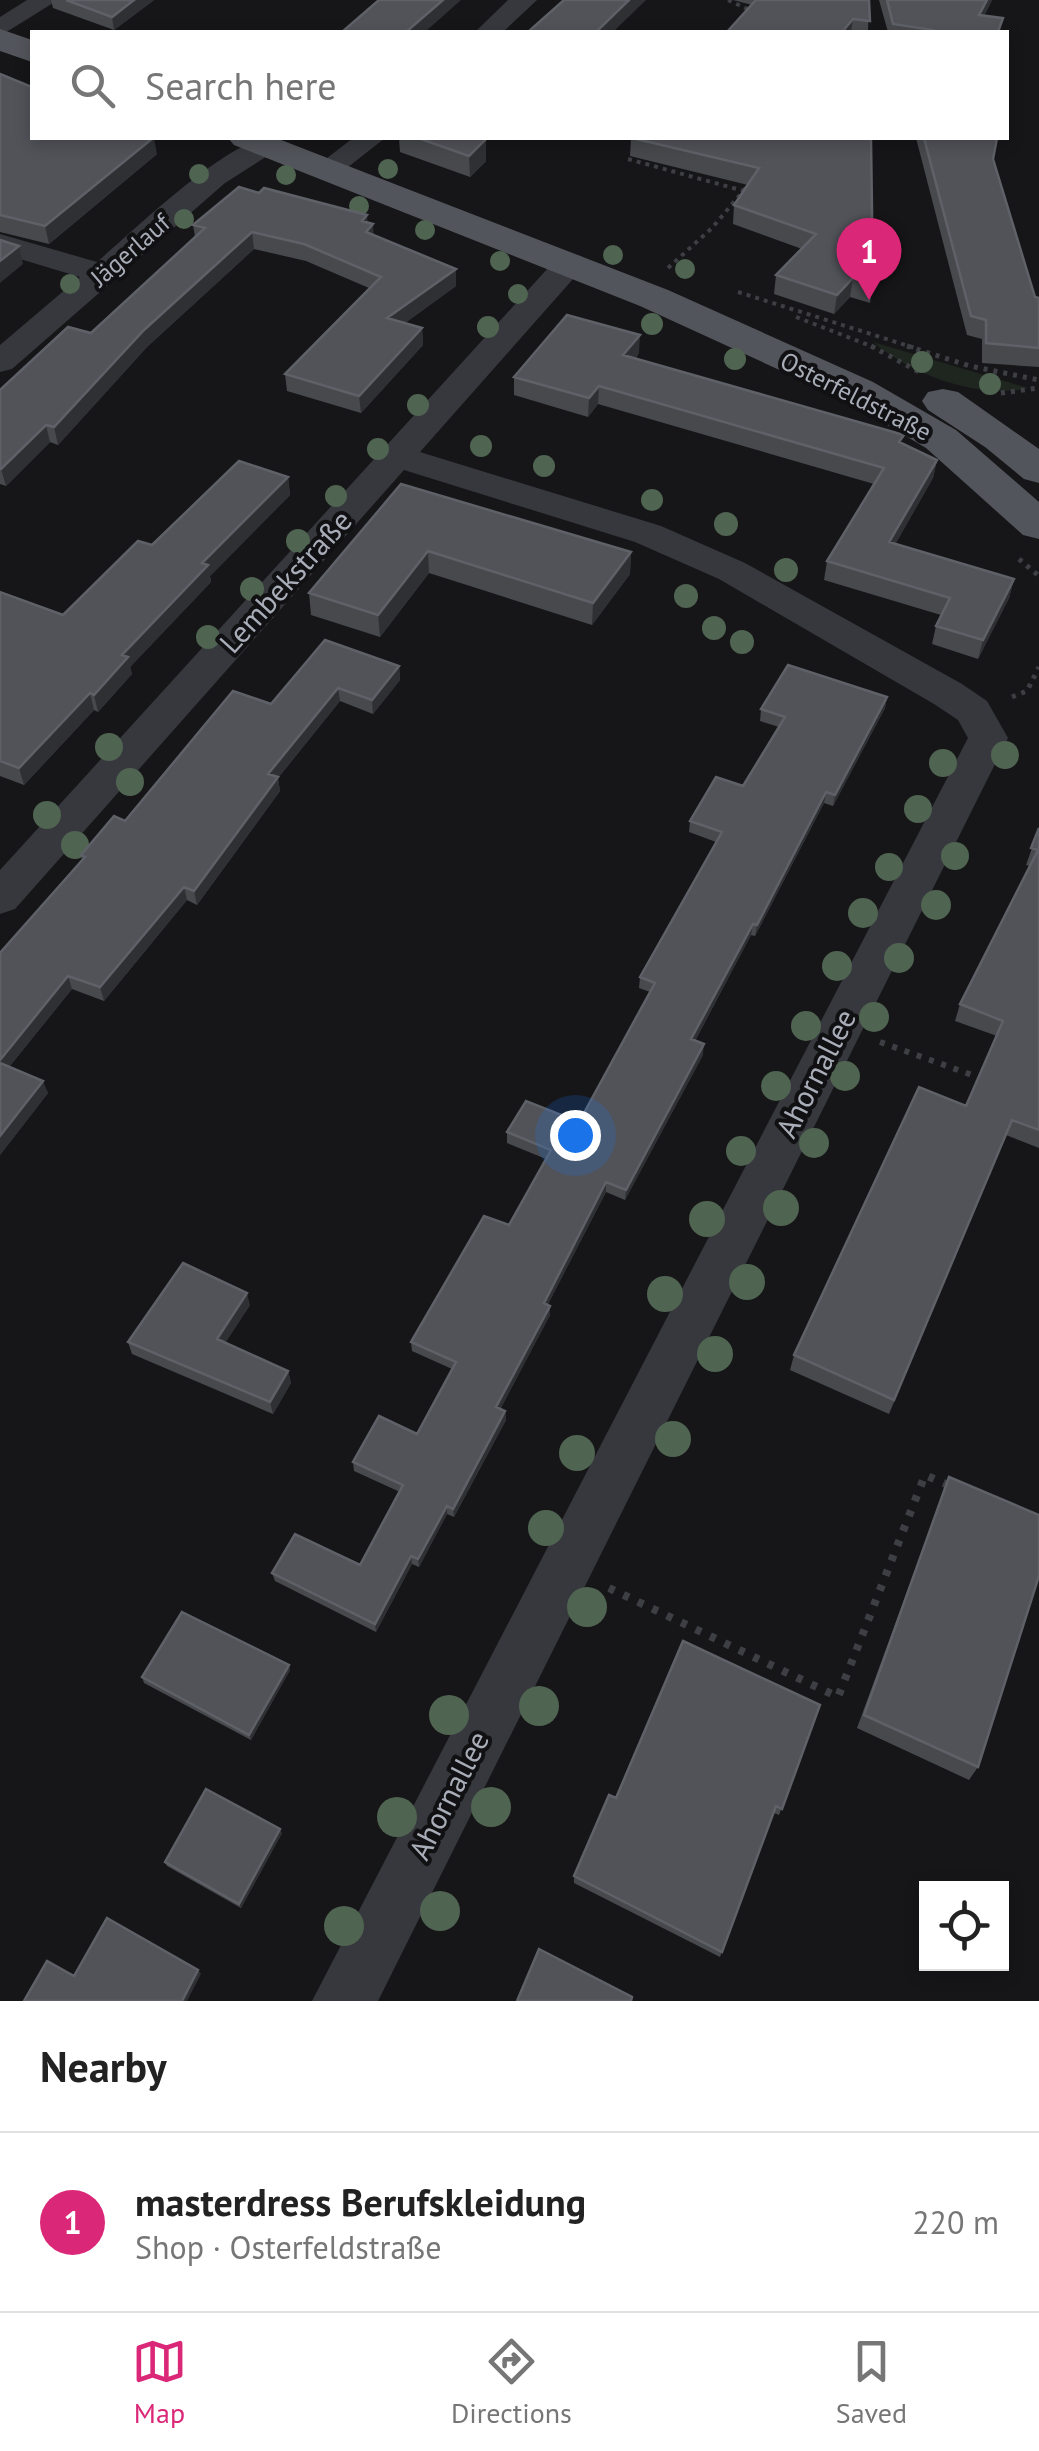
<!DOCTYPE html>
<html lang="en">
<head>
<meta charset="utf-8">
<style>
  :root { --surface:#fff; --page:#f6f6f6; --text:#222; --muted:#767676; --line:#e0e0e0; --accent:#db2777 }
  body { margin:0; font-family:"PT Sans",sans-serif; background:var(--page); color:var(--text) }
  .controls { position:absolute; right:30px; bottom:30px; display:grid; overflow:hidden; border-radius:0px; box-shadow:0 5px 15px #0003 }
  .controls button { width:90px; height:90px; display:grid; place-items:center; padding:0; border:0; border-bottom:2px solid var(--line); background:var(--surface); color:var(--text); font:50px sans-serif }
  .you { position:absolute; left:575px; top:1135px; width:35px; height:35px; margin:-25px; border:8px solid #fff; border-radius:50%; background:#1a73e8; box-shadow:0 0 0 15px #1a73e833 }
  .badge { display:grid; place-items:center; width:65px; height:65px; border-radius:50%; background:var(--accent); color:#fff; font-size:32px; font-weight:700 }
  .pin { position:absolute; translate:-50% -82px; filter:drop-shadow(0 2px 5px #0008) }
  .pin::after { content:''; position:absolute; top:52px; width:35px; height:30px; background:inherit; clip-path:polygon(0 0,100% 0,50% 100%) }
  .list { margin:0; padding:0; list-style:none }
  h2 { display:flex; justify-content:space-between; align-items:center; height:130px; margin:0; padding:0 40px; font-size:42px }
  h2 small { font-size:32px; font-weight:400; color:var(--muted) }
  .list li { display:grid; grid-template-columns:65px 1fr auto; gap:30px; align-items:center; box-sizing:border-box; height:180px; padding:0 40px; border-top:2px solid var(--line) }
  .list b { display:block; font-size:38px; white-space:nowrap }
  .list p { margin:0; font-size:32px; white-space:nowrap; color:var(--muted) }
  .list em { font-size:32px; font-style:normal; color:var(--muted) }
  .icon { flex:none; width:55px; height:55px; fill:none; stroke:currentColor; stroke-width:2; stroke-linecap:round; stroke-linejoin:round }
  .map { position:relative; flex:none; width:1039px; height:2001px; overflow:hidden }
  .search { position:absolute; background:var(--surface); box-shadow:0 5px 15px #0003; left:30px; right:30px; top:30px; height:110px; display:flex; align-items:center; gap:25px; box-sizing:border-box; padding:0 35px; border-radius:0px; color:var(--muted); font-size:38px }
  .sheet { height:310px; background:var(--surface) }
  nav { display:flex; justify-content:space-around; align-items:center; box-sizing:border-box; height:140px; border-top:2px solid var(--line); background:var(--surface); font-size:28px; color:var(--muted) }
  nav a { display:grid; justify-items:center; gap:5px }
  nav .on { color:var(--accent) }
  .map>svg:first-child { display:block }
  .green { fill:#1e261f }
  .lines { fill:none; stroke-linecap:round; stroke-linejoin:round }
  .path-far3 { stroke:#3d3f44; stroke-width:4; stroke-dasharray:4 5; stroke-linecap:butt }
  .path-far2 { stroke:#3d3f44; stroke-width:5; stroke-dasharray:4 6; stroke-linecap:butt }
  .path-far1 { stroke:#3d3f44; stroke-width:6; stroke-dasharray:5 8; stroke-linecap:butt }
  .path { stroke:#3d3f44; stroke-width:8; stroke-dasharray:6 10; stroke-linecap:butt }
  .minor { fill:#37383d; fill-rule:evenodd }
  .major { fill:#53555c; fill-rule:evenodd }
  .tree { fill:#506452 }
  .wall { fill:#47494d }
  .shaded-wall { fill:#2f3033 }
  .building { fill:#525359; stroke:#5f6168; stroke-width:2.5 }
  .labels { text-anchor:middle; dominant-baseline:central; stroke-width:8; stroke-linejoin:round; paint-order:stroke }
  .far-street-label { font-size:25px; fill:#a8adb8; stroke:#111113 }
  .street-label { font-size:30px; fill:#a8adb8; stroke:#111113 }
</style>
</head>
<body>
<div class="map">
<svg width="1039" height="2001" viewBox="0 0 1039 2001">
  <rect width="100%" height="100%" fill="#161618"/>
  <path class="green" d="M873 342 1028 388C979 400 910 374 873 342Z"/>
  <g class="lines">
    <path class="path-far3" d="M728 0 754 12
      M628 159 744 191
      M668 268 712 228 749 184
      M738 292 915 348
      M796 317 876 348"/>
    <path class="path-far2" d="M871 346 921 373
      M907 346 970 366 1039 380
      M1001 393 1039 388
      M1019 559 1039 576
      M1012 697 1027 691 1039 667"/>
    <path class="path-far1" d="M880 1042 986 1080"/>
    <path class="path" d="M609 1588 838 1697 925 1475 953 1487"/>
    <path class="minor" d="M27 0H58L0 36V17Z
      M508 0H537L503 32H475Z
      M270 138 279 145 275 151 225 183 12 369 0 372V345L80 277 0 253V234L97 262C131 233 229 138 270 138Z
      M353 138H385L338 175H318L313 169Z
      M570 254 581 256 586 263 581 270 420 452 661 526 745 563 962 684 987 701 1008 738 378 2001H312L968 738 958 720 934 704 719 579 635 542 404 470 15 909 0 914V870L559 256Z"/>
    <path class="major" d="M0 29 32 40V62L0 51Z
      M228 138H276L668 290 873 382 956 430 1039 502V539L1023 535 926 448 845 400 640 306 234 145Z
      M943 389 958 392 1039 449V483L1024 479 985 447 928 410 922 401 928 392Z"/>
  </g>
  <g class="tree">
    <circle cx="388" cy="169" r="10"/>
    <circle cx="199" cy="174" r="10"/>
    <circle cx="286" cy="175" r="10"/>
    <circle cx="359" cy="206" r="10"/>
    <circle cx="184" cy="219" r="10"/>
    <circle cx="425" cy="230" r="10"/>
    <circle cx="613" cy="255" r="10"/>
    <circle cx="500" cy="261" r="10"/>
    <circle cx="685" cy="269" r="10"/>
    <circle cx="70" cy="284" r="10"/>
    <circle cx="518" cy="294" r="10"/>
    <circle cx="652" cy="324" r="11"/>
    <circle cx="488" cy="327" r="11"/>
    <circle cx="735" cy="359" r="11"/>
    <circle cx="922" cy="362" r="11"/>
    <circle cx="990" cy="384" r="11"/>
    <circle cx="418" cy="405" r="11"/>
    <circle cx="481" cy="446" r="11"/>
    <circle cx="378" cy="449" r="11"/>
    <circle cx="544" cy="466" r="11"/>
    <circle cx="336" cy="496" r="11"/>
    <circle cx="652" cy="500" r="11"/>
    <circle cx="726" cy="524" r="12"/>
    <circle cx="298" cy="541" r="12"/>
    <circle cx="786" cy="570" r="12"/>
    <circle cx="252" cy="589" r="12"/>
    <circle cx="686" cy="596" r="12"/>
    <circle cx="714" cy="628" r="12"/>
    <circle cx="208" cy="637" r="12"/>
    <circle cx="742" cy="642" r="12"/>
    <circle cx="109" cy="747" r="14"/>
    <circle cx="1005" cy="755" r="14"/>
    <circle cx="943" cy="763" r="14"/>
    <circle cx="130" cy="782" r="14"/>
    <circle cx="918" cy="809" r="14"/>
    <circle cx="47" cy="815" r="14"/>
    <circle cx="75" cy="845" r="14"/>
    <circle cx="955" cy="856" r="14"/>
    <circle cx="889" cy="867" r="14"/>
    <circle cx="936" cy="905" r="15"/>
    <circle cx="863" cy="913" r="15"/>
    <circle cx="899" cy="958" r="15"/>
    <circle cx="837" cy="966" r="15"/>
    <circle cx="874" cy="1017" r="15"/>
    <circle cx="806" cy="1026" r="15"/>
    <circle cx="845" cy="1076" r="15"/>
    <circle cx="776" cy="1086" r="15"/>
    <circle cx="814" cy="1143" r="15"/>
    <circle cx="741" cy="1151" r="15"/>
    <circle cx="781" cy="1208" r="18"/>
    <circle cx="707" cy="1219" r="18"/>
    <circle cx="747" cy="1282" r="18"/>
    <circle cx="665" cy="1294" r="18"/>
    <circle cx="715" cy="1354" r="18"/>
    <circle cx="673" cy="1439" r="18"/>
    <circle cx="577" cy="1453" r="18"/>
    <circle cx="546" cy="1528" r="18"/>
    <circle cx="587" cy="1607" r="20"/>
    <circle cx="539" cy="1706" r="20"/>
    <circle cx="449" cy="1715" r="20"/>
    <circle cx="491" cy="1807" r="20"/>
    <circle cx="397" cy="1817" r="20"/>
    <circle cx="440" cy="1911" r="20"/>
    <circle cx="344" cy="1926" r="20"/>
  </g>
  <path class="wall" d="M51 0H154L114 30 53 8Z
    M733 0H869L868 32H727L752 5Z
    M879 0H992L984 16 1000 32H888Z
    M0 74 32 138 157 154 49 244 0 232Z
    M399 138H485L486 161 470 177 400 152Z
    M631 138H871L873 284 870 303 850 297 834 314 774 294 776 275 802 249 733 224 734 205 748 185 630 156Z
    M916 138H997L993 159 1035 297 1039 298V367L982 363V339L967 335Z
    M368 222 374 235 456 286 405 323 422 328 423 345 361 413 287 391 285 374 369 288 306 261 254 249 147 347 58 445 50 442 6 486 0 484V390L91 333 195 237 193 225Z
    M639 353 635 359 902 444 937 460 933 478 895 544 1014 579 1009 598 978 659 932 644 936 626 941 615 824 580 827 561 874 484 598 404 588 417 514 395V377Z
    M288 477 290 495 210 576 211 582 130 667 132 674 98 712 94 710 24 785 0 776V592L63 615 152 545Z
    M401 484 631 552 630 574 592 625 429 573 380 637 311 615 309 593Z
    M399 666 400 680 373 714 340 701 278 778 280 791 197 905 187 900 104 1001 72 989 9 1067 48 1093 0 1155V953L82 860 81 855 271 704Z
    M887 697 885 708 833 806 824 803 755 936 751 935 695 1041 703 1055 625 1200 606 1192 548 1304 550 1315 500 1409 505 1411 506 1420 454 1517 447 1514 419 1567 412 1564 376 1632 275 1581 272 1573 360 1565 400 1492 354 1471 353 1462 417 1434 452 1369 412 1351 411 1342 509 1225 546 1159 507 1143V1132L579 1122 650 992 639 988 640 977 716 842 689 832 690 821 743 786 779 727 760 721 761 709Z
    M1039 828V1148L1006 1135 889 1414 790 1370 794 1355 966 1106 997 1036 955 1021 960 1004 1030 866 1026 865Z
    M250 1305 225 1343 288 1371 291 1383 273 1414 132 1354 128 1342Z
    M949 1477 978 1767 969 1780 857 1728Z
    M290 1670 251 1740 144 1683 142 1677Z
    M820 1705 779 1815 774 1813 720 1957 574 1883V1876L616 1798Z
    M282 1833 241 1908 167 1866 165 1862Z"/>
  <path class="shaded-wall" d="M134 0H154L114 30 112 17Z
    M443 0H461L425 32H406Z
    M629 0H646L613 32H596Z
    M987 0H992L976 32 979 15Z
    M853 19 851 32H842Z
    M153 138H154L157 154 49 244 45 226Z
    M486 139V161L470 177 469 156Z
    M367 215 368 229 373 224 374 240 367 249 362 221Z
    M252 232 254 249 147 347 58 445 54 427 144 330Z
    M19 246 23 264 0 283V261Z
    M456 269V286L388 335 387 318Z
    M853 278 850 297 834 314 837 295Z
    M422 328 423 345 361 413 359 396Z
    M640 335 639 353 622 374 623 355Z
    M599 386 598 404 588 417 589 398Z
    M46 425 50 442 6 486 1 469Z
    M937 460 933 478 886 561 889 542Z
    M288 477 290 495 210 576 211 582 130 667 132 674 98 712 94 695 122 655 202 563Z
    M428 551 429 573 380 637 378 615Z
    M631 552 630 574 592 625 593 603Z
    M1014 579 1009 598 978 659 983 640Z
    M399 666 400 680 373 714 372 700Z
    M338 688 340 701 278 778 280 791 197 905 194 891 268 774Z
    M90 693 94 710 24 785 19 768Z
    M887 697 885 708 833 806 835 795Z
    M826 792 824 803 755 936 757 925Z
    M184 887 187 900 104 1001 100 987Z
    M753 924 751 935 690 1050 691 1039Z
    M68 976 72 989 3 1075 0 1067V1060Z
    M704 1044 703 1055 625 1200 626 1190Z
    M43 1081 48 1093 0 1155V1136Z
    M606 1182V1192L544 1312V1303Z
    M247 1293 250 1305 220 1351 217 1339Z
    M550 1306V1315L497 1416 496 1407Z
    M288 1371 291 1383 273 1414 270 1402Z
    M505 1411 506 1420 454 1517 453 1509Z
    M447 1506V1514L419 1567 418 1559Z
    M411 1556 412 1564 376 1632 375 1624Z
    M289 1665 290 1670 251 1740 249 1735Z
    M280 1829 282 1833 241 1908 239 1904Z
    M198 1970 201 1974 187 2001H182Z"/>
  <path class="building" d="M66 0H134L112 17Z
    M379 0H443L406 32H342Z
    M564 0H629L596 32H528Z
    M756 0H869L870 21 853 19 842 32H727Z
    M887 0H987L979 15 1003 18 998 32H933V30L893 24Z
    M0 74 32 87V138H153L45 226 0 215Z
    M418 138H485L486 139 469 156Z
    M632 138H871L873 284 853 278 837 295 776 275 816 234 734 205 759 168Z
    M924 138H997L993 159 1035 297 1039 298V348L986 343V320L971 316Z
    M239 187 259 193 264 188 367 215 362 221 373 224 366 232 456 269 387 318 422 328 359 396 285 374 381 277 304 244 252 232 144 330 54 427 46 425 1 469H0V390L68 327 91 333 205 228 193 225Z
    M0 240 19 246 0 261Z
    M567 315 640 335 623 355 904 435 899 442 937 460 889 542 1014 579 983 640 936 626 950 598 827 561 884 468 599 386 589 398 514 377Z
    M239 461 288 477 202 563 208 565 122 655 128 657 94 695 90 693 19 768 0 761V592L63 615 138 541 152 545Z
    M401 484 631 552 593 603 428 551 378 615 309 593Z
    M325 640 399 666 372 700 338 688 268 774 278 777 194 891 184 887 100 987 68 976 0 1060V953L85 857 81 855 114 816 125 821 233 691 271 704Z
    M788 665 887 697 835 795 826 792 757 925 753 924 691 1039 704 1044 626 1190 606 1182 544 1303 550 1306 496 1407 505 1411 453 1509 447 1506 418 1559 411 1556 375 1624 272 1573 295 1534 360 1565 403 1485 353 1462 379 1416 417 1434 456 1362 411 1342 484 1216 509 1225 551 1150 507 1132 526 1101 579 1122 655 983 640 977 722 832 690 821 716 777 743 786 785 717 761 709Z
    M1039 828V1130L1012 1120 894 1400 794 1355 919 1087 966 1106 1003 1021 960 1004 1038 850 1031 848Z
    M0 1063 43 1081 0 1136Z
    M183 1263 247 1293 217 1339 288 1371 270 1402 128 1342Z
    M949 1477 1039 1515V1576L978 1767 864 1715Z
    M182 1612 289 1665 249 1735 142 1677Z
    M683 1641 820 1705 782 1809 776 1806 722 1952 574 1876 609 1795 616 1798Z
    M206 1789 280 1829 239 1904 165 1862Z
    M107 1918 198 1970 182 2001H24L47 1961 74 1976Z
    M539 1949 632 1997 631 2001H517Z"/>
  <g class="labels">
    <g class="far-street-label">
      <text transform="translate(130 250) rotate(-41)">Jägerlauf</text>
      <text transform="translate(856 396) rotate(27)">Osterfeldstraße</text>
    </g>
    <g class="street-label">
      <text transform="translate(285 581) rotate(-48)">Lembekstraße</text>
      <text transform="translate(815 1073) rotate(-63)">Ahornallee</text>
      <text transform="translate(448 1795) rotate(-63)">Ahornallee</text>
    </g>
  </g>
</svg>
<div class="controls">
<button><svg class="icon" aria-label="locate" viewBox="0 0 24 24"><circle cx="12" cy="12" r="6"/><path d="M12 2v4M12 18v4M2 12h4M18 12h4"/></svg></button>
</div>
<div class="you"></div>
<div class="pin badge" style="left:869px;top:300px">1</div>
<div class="search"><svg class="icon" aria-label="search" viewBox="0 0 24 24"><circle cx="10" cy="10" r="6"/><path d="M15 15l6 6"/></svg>Search here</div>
</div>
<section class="sheet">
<h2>Nearby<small></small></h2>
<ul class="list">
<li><span class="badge">1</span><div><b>masterdress Berufskleidung</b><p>Shop · Osterfeldstraße</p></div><em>220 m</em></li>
</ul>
</section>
<nav>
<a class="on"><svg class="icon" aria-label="map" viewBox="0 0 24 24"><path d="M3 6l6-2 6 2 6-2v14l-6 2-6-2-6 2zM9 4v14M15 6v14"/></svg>Map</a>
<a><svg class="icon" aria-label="directions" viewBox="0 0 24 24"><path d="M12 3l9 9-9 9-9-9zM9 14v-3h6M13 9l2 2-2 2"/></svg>Directions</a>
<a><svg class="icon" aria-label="saved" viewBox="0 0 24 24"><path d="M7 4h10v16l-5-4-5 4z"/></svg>Saved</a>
</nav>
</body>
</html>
